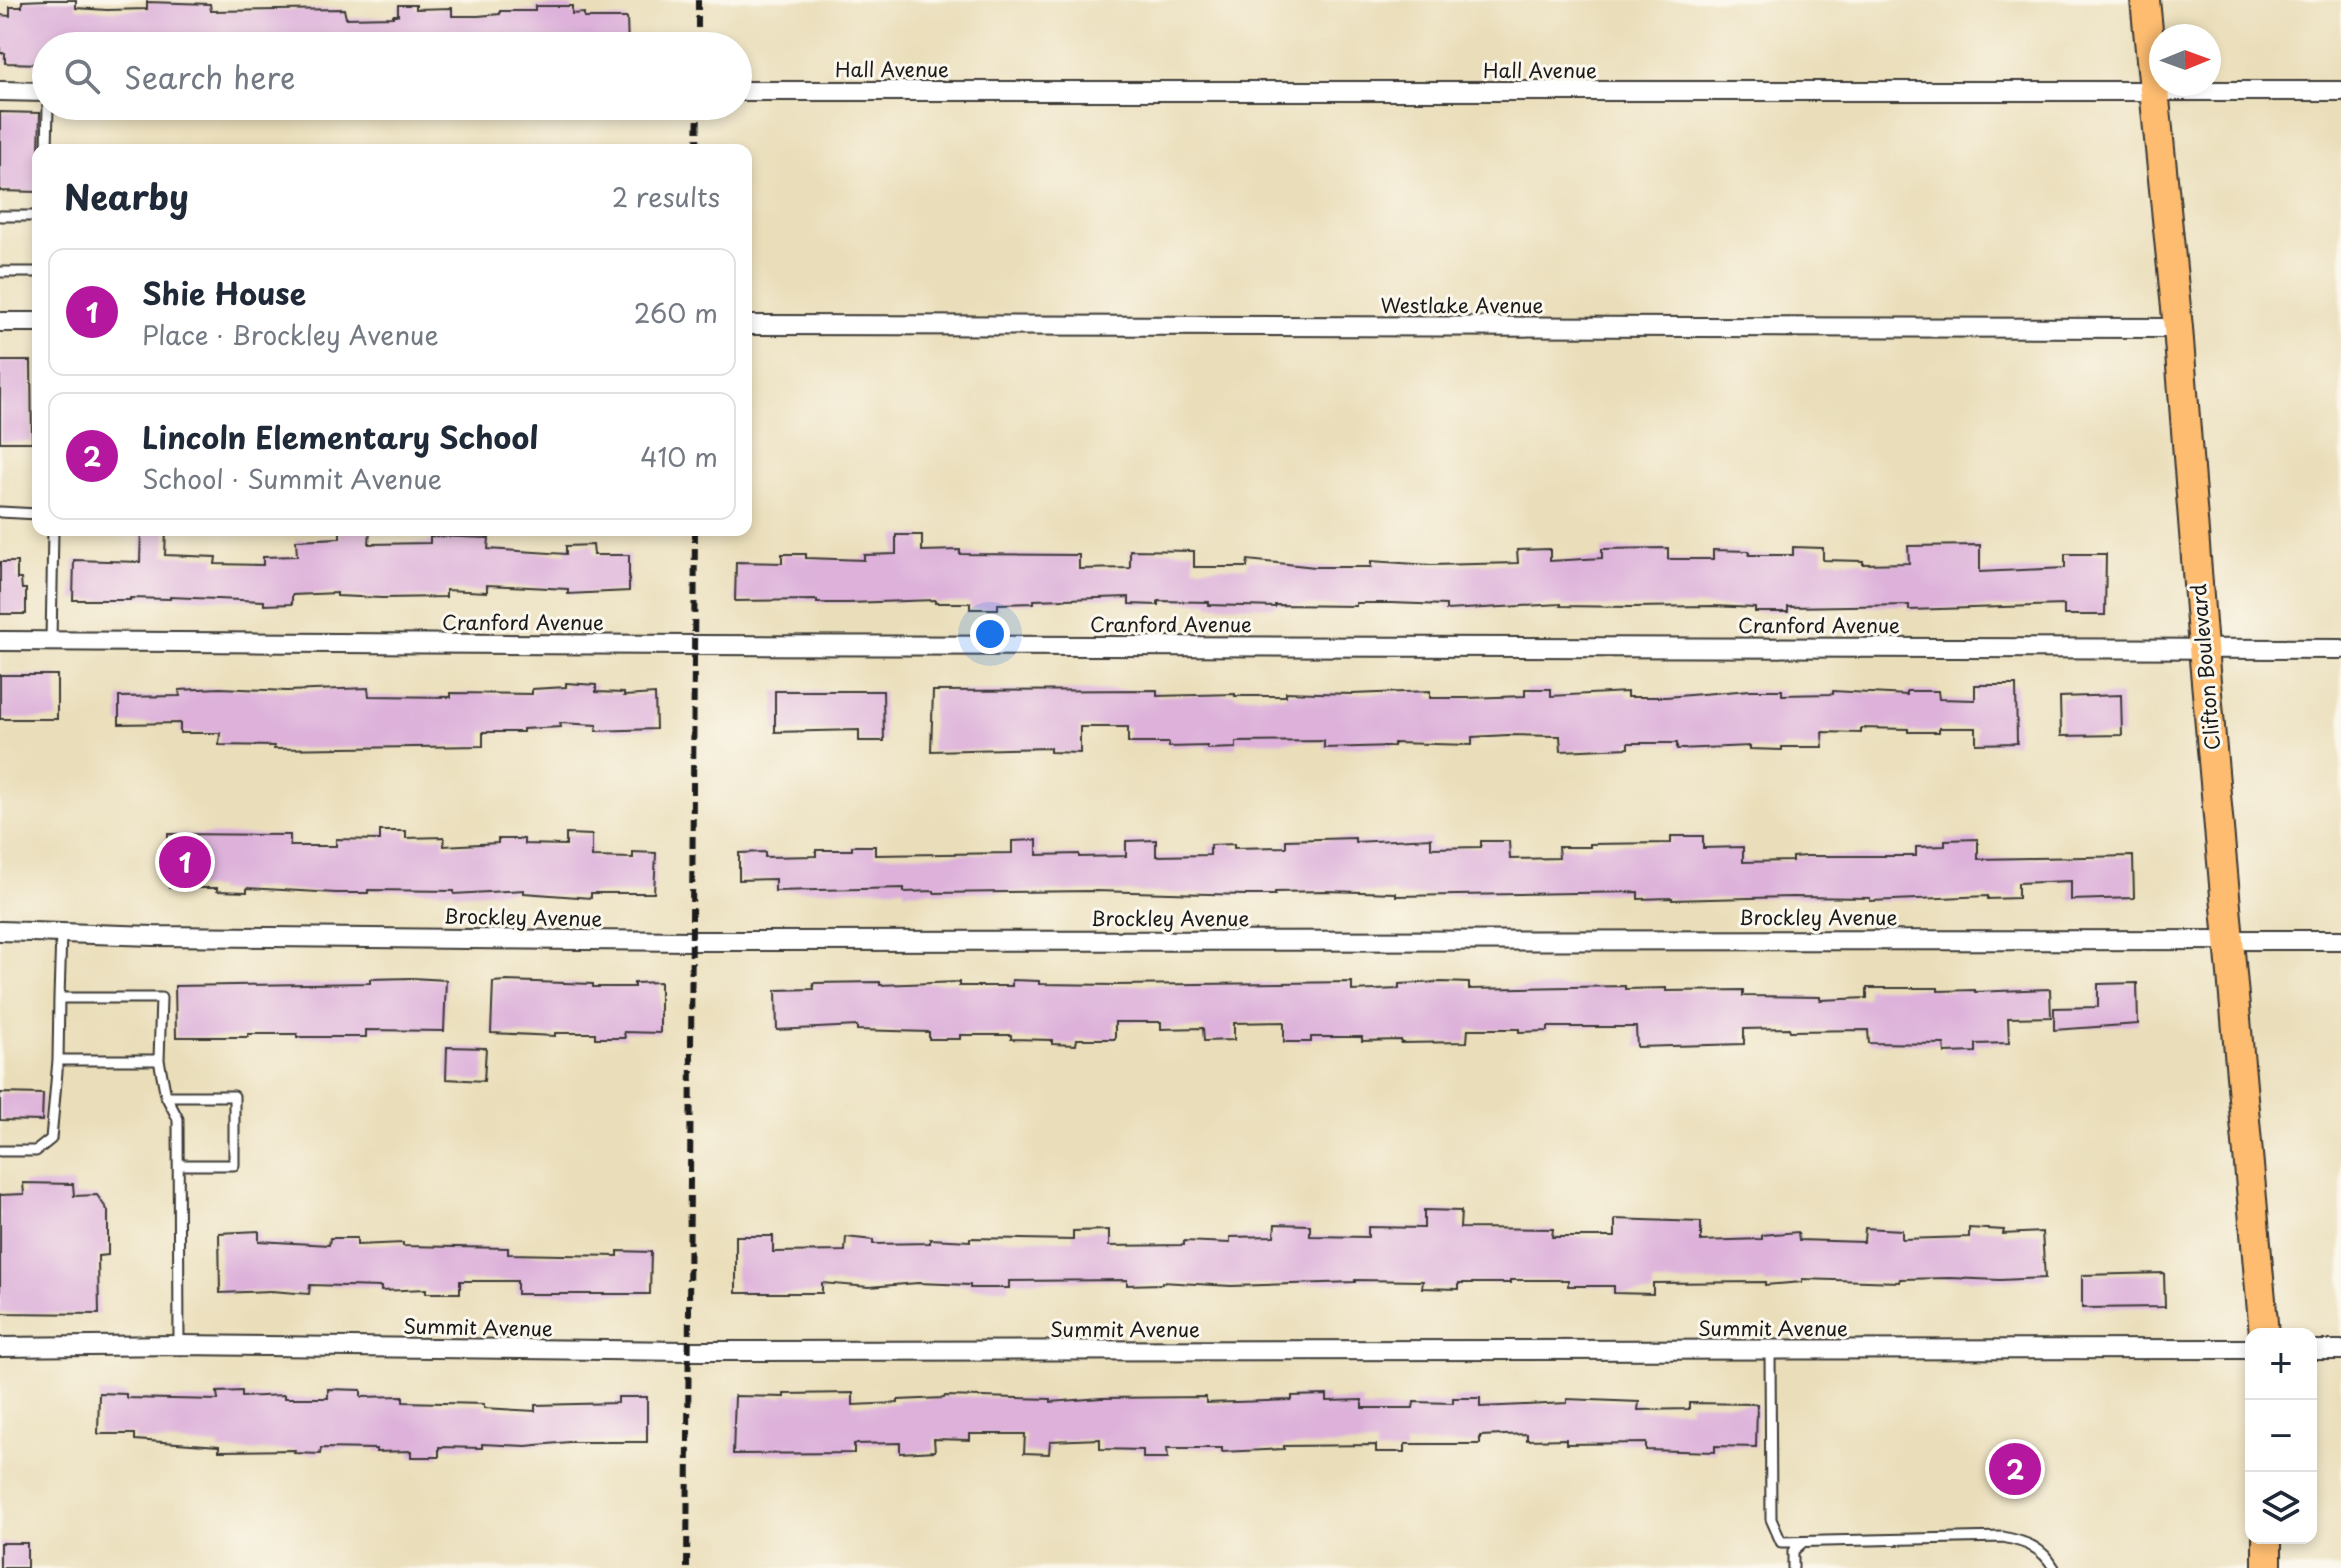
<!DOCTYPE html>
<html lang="en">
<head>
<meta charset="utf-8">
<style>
  :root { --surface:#fff; --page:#f2f2f3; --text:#1f2937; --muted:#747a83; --line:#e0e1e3; --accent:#b5179e }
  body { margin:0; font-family:"Playpen Sans",sans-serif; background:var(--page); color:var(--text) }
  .controls { position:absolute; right:24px; bottom:24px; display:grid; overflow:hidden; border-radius:16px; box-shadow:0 4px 12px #0003 }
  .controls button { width:72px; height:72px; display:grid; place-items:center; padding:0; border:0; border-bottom:2px solid var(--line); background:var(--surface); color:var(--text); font:40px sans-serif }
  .compass { position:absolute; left:2149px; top:24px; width:72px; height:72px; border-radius:50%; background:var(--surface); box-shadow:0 4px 12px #0003; rotate:89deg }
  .you { position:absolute; left:990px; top:634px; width:28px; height:28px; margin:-20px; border:6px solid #fff; border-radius:50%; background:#1a73e8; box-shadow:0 0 0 12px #1a73e833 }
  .badge { display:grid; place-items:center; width:52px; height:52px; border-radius:50%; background:var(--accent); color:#fff; font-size:26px; font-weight:700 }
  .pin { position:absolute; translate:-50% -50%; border:4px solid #fff; box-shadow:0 2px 8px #0006 }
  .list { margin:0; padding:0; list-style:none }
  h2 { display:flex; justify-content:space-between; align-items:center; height:104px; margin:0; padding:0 32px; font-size:34px }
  h2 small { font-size:26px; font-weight:400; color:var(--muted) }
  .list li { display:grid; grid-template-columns:52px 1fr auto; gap:24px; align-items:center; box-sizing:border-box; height:128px; margin:0 16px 16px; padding:0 16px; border:2px solid var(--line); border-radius:16px }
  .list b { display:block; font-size:30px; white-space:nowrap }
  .list p { margin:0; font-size:26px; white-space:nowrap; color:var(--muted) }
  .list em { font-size:26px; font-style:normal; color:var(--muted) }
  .icon { flex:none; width:44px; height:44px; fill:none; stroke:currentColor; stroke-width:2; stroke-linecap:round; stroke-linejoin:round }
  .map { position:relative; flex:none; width:2341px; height:1568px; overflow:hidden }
  .search { position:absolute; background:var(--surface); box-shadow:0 4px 12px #0003; left:32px; top:32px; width:720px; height:88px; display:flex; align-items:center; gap:20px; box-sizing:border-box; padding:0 28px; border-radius:44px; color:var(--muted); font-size:30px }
  .panel { position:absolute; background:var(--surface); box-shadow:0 4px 12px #0003; left:32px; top:144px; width:720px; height:392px; border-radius:16px }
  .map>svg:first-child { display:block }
  .building { fill:#ddb1da }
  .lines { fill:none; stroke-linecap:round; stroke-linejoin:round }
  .lane-casing { stroke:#3b3934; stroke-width:13 }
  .street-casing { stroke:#3b3934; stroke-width:22 }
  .primary-casing { stroke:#3b3934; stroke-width:32 }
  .lane { stroke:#fff; stroke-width:9 }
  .street { stroke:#fff; stroke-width:18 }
  .primary { stroke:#fdbc6f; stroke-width:28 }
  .rail { stroke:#1c1c1c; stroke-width:6; stroke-dasharray:12 6; stroke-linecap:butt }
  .labels { text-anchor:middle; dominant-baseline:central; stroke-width:6; stroke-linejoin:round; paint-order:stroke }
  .street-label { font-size:20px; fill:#1c1c1c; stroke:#fbf7ec }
</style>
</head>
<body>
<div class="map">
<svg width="2341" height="1568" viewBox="0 0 2341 1568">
  <rect width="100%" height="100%" fill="#fbf7ec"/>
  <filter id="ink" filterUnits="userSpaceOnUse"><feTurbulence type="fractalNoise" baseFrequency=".0125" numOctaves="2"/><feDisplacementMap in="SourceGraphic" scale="16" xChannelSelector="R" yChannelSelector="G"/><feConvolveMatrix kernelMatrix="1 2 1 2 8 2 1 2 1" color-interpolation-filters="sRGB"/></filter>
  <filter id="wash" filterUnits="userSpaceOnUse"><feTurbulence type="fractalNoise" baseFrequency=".006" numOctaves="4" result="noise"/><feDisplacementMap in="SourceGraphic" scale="32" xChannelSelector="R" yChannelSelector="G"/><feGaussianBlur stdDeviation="1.8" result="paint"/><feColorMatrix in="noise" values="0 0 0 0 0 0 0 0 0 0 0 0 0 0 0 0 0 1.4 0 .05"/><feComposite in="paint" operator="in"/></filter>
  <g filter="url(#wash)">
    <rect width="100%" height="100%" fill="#eadeba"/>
    <g id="blocks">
      <path class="building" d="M47 0H76V8L107 10 147 9V2L210 4 211 11 344 9 346 18 393 17V15H398V5H416V9L452 8V16H478L500 14V11H535V6H572V14L584 13V18H627L628 46H44L43 64 5 63V53H0V15L10 16V7H22V1Z
        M0 112 40 113 38 192 0 191Z
        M0 361H31L32 442H0Z
        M141 530H166L165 555 216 557 215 564 263 565V557L297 556 296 540 340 538V530H370L369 544 430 543V536L489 538 488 549 566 554V546L593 545 594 555H629V591L568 594V589L487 585V592L446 590V597L382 598 337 596V593L292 595V604L264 605V601L170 597V599L130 598V600H73L74 560 140 562Z
        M896 535H922V551L960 550V554L1079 555V569L1130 568V550L1194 551V567H1247L1248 560 1315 567H1371V561L1431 565 1518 563 1517 550 1550 549V561L1602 558V549L1668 548V559H1713V550L1749 551V555H1793V547L1823 548V560L1863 561V564L1909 563 1908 546 1980 545V572L2065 568V554H2106L2105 615H2064V605L1909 610V605L1788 607V612H1755V608L1712 606 1631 607 1561 606V604L1446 610V605L1391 603H1356V606L1275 605V607L1209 605V602L1158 601V605L1129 604V597L1034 600V603L998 604V609H970V603H935V600L848 603H817V600L735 601 736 562 782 563V554H806V558L864 560V555L896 554Z
        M0 562H17V579H21L22 589H26V614H0Z
        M0 675H57V719H0Z
        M566 683 596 685V692L624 693V696L655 694 656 729 596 731 597 725 560 723 561 727 523 729V732H483V746L274 749V746L219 745 220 733H180V723L119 724V697L180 696 179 690 220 688 287 691 368 688 369 696 451 697V693L532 694V689L566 687Z
        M1975 685H2016L2017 743 1976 744V728H1939V732H1908V729L1861 728V733L1822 732 1823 747H1782V750L1750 749V746L1677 749V743H1628V748L1561 751 1560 736 1508 735 1472 737V745L1394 743V746L1324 748V741L1236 742V748L1207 749V746L1169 747V743H1128V727H1080V753L1050 752V748L931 751 933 691 1157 690V696L1235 694V696H1286V692L1352 694 1430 691V698H1467L1525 696V689H1551V696L1627 692V697H1666L1750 690H1782V695L1833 694V691L1907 695V691H1938L1939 699 1975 700Z
        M775 691H883L884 741H859V730L775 732Z
        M2121 695 2122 735 2061 736 2060 697Z
        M380 831H406V838L444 837V846L498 843V839H524V844L566 845V834L592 835V857L633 858V852L656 853 654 893H591V898L524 893V890L454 894V891L368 890V893H336L247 888V892L217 891V888H169L168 834 290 835V846H336V839L380 840Z
        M1671 836H1703V848L1743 847V862L1792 861V857L1806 856H1916V847L1945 846V840L1978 839V859L2133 856 2134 898 2071 900V881L2018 883V898L1988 899V896L1870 901V898L1793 897 1672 900V898L1638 899V892L1396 896V893L1325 891 1275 892V895H1246L1094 891 934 893V891L904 892V888L775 891V879L739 880V853L765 852V857L816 856V850H852V846H875V855L1012 853V841L1037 840V855L1079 854V857L1126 856V841L1156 840V856L1210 855V845L1234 844V848L1286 847V840L1355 838V842L1431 838V848L1481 847V841H1509L1510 859 1559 858 1558 847H1590V844L1671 843Z
        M412 978 446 980 444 1031 366 1030V1037H297V1034H248V1037H176L175 986 370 983V979Z
        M1012 980 1039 981V984L1116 985 1352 982V991L1399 989V984L1442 982 1469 983V989L1625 986V989L1666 988V991L1743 990V996L1820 997V1000L1867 998V988H1938V991L1975 990V992L2050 989 2051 1017 2008 1018 2009 1043 1976 1044V1052L1945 1053 1944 1044 1869 1043 1868 1030 1790 1031 1789 1028 1744 1029V1044L1637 1047 1636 1027H1548V1031L1519 1032V1029H1468L1467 1042 1401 1043V1040L1362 1041V1037H1311V1042H1284V1022L1234 1023V1040L1204 1041 1203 1028 1161 1029V1022H1115V1039H1077L1076 1045 1052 1044V1040L1011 1039V1035H960V1039H929V1032L857 1030V1026L777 1030 776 990 814 989 813 983 880 982V985L959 982V986H1012Z
        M506 981 593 984V987H634V983L660 982V1033L624 1032 625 1038H595V1033H555V1036L491 1033 493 982Z
        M2137 983 2138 1024 2054 1030V1008L2098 1007V984Z
        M447 1047 486 1048 484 1081 446 1079Z
        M0 1093 43 1094 42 1121 0 1120Z
        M23 1183 73 1184 74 1196 97 1195 108 1211V1255L98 1256 99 1314 0 1313V1195L24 1194Z
        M1424 1210 1461 1211 1460 1228 1553 1229 1552 1237H1615V1219L1701 1222V1241L1762 1239V1235L1798 1232 1799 1240 1864 1242 1865 1228 1902 1230V1239L1969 1237V1228L2004 1230 2003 1234 2042 1232 2045 1278 2000 1280 1950 1278 1900 1279 1899 1282 1802 1279V1282L1765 1285V1282L1653 1283V1294L1614 1293V1286H1568V1280H1510V1283H1459V1289L1422 1288 1423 1281 1355 1280V1282L1231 1286 1162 1282V1284L1127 1285V1280L1009 1281V1288H970V1285L918 1283 869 1287 822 1283V1293H736V1236H773V1252L845 1251 846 1237 873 1240V1244L930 1243V1239L970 1241V1238L1073 1240V1231L1109 1230V1246L1184 1245V1241L1230 1243V1237L1274 1236 1275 1224 1310 1225V1236L1368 1237V1227L1424 1228Z
        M259 1231V1241L329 1245 330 1238H357V1245L403 1243V1246L508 1248V1254L618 1256V1251L651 1252 650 1294H517V1281H460V1293H426V1289L381 1291V1287L310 1285 309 1294 271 1291 220 1293 219 1233Z
        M2164 1273 2165 1307 2082 1308V1275Z
        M328 1389 361 1390V1397L403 1396V1402L484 1404V1408L535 1411V1405L618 1403V1397H647V1442H569L526 1446 482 1444V1448L439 1447V1457H411V1451L376 1452V1449L321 1448 320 1454 294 1453 295 1450 219 1451V1446L135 1440V1434H98L99 1393 126 1394V1398L218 1400 217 1392 242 1391V1397L284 1395V1398H328Z
        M853 1393V1405L898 1403V1400L944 1398 945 1396 1051 1399V1402L1101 1398 1206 1397V1403L1292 1400V1396L1327 1395V1401L1362 1400V1408H1413L1414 1402 1453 1403V1398H1480V1407L1567 1403V1399L1639 1402 1638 1410 1689 1409V1403L1757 1404 1756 1447 1715 1446V1452L1646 1450V1443L1566 1444V1439L1527 1440V1434L1480 1436V1444H1405V1452H1376V1445L1284 1446V1449L1222 1452V1448H1167L1168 1458H1143V1450L1100 1449V1439L1050 1441 1049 1454 1024 1453 1025 1434H970V1440L934 1439 935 1451 900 1453V1443L854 1444V1453L733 1454 735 1396 784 1397V1394Z
        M0 1543H27V1568H0Z"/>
    </g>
  </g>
  <g filter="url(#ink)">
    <use href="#blocks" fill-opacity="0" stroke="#3b3934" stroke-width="2"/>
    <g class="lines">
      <g class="lane-casing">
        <path id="lane" d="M47 150 48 106
          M0 216H38
          M0 272H38
          M0 512 38 514
          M51 641 53 530
          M59 998 61 933
          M58 1060H159L166 1096 178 1119 179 1345
          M166 1096H234V1165H179
          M0 1151H36L51 1139 58 1060 59 998H161L159 1060
          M1770 1350 1771 1519 1781 1542 2003 1537C2026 1542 2042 1547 2054 1568
          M1793 1568V1551L1803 1542"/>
      </g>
      <g class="street-casing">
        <path id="street" d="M0 91 46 92
          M738 91H2341
          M0 322H38
          M746 325 2178 328
          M0 641 694 645 2341 649
          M0 931 154 936 692 941 2341 940
          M0 1347 179 1345 689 1351 2251 1349
          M2311 1350H2341"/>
      </g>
      <g class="primary-casing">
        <path id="primary" d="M2145 0 2178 328 2203 648 2264 1334
          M2267 1538V1568"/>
      </g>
      <use href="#lane" class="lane"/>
      <use href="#street" class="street"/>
      <use href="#primary" class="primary"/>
      <path class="rail" d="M698 46V0
        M697 150 698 106
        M687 1568 695 530"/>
    </g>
  </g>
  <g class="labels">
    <g class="street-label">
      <text x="892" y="69">Hall Avenue</text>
      <text x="1540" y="70">Hall Avenue</text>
      <text x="1462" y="305">Westlake Avenue</text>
      <text x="523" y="622">Cranford Avenue</text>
      <text x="1171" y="624">Cranford Avenue</text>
      <text x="1819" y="625">Cranford Avenue</text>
      <text transform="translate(2205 667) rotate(-95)">Clifton Boulevard</text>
      <text transform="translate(523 917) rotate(1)">Brockley Avenue</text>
      <text x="1818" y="917">Brockley Avenue</text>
      <text x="1170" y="918">Brockley Avenue</text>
      <text transform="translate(478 1327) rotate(1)">Summit Avenue</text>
      <text x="1773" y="1328">Summit Avenue</text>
      <text x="1125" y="1329">Summit Avenue</text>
    </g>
  </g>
</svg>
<div class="controls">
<button>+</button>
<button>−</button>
<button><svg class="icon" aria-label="layers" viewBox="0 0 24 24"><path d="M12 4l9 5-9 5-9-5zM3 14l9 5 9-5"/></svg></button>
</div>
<svg class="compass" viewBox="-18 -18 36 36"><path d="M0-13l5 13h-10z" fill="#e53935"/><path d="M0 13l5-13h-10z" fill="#747a83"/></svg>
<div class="you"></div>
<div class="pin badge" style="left:185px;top:862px">1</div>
<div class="pin badge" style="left:2015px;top:1469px">2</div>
<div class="search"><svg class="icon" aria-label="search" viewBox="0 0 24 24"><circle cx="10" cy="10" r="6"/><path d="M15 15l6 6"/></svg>Search here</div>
<section class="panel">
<h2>Nearby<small>2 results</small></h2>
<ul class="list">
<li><span class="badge">1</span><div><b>Shie House</b><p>Place · Brockley Avenue</p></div><em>260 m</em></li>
<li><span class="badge">2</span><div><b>Lincoln Elementary School</b><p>School · Summit Avenue</p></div><em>410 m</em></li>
</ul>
</section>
</div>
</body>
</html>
